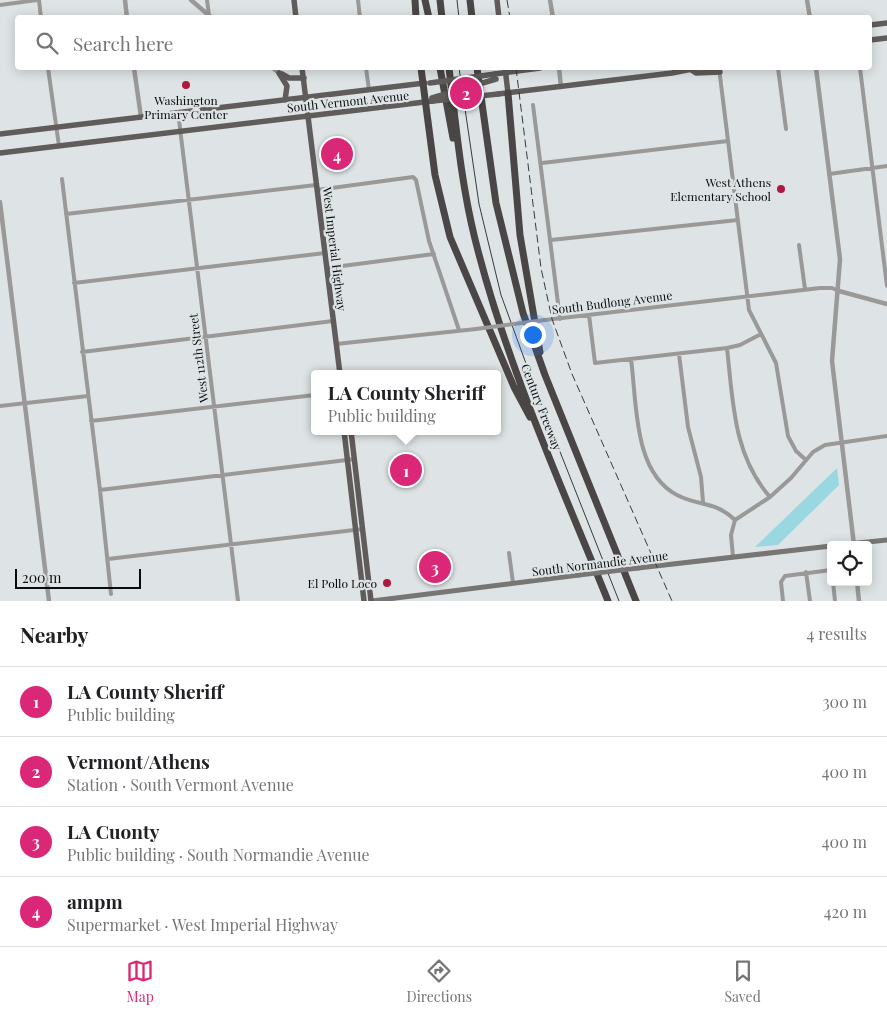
<!DOCTYPE html>
<html lang="en">
<head>
<meta charset="utf-8">
<style>
  :root { --surface:#fff; --page:#f6f6f6; --text:#202124; --muted:#757577; --line:#e0e0e0; --accent:#db2777 }
  body { margin:0; font-family:"Playfair Display",serif; background:var(--page); color:var(--text) }
  .controls { position:absolute; right:15px; bottom:15px; display:grid; overflow:hidden; border-radius:5px; box-shadow:0 2px 12px #0003 }
  .controls button { width:45px; height:45px; display:grid; place-items:center; padding:0; border:0; border-bottom:1px solid var(--line); background:var(--surface); color:var(--text); font:25px sans-serif }
  .scale { position:absolute; left:15px; bottom:12px; width:126px; box-sizing:border-box; padding-left:5px; border:2px solid #0a0c0c; border-top:0; font-size:14px; line-height:18px; white-space:nowrap; color:#0a0c0c; -webkit-text-stroke:4px #dee4e5; paint-order:stroke }
  .you { position:absolute; left:532px; top:334px; width:18px; height:18px; margin:-12px; border:4px solid #fff; border-radius:50%; background:#1a73e8; box-shadow:0 0 0 8px #1a73e833 }
  .badge { display:grid; place-items:center; width:32px; height:32px; border-radius:50%; background:var(--accent); color:#fff; font-size:16px; font-weight:700 }
  .pin { position:absolute; translate:-50% -50%; border:2px solid #fff; box-shadow:0 1px 5px #0006 }
  .popup { position:absolute; left:311px; top:370px; width:190px; height:65px; box-sizing:border-box; display:grid; place-content:center; border-radius:5px; background:var(--surface); filter:drop-shadow(0 1px 4px #0005); font-size:16px; white-space:nowrap; color:var(--muted) }
  .popup b { font-size:19px; color:var(--text) }
  .popup::after { content:''; position:absolute; left:50%; top:100%; margin-left:-10px; border:10px solid transparent; border-top-color:var(--surface) }
  .list { margin:0; padding:0; list-style:none }
  h2 { display:flex; justify-content:space-between; align-items:center; height:65px; margin:0; padding:0 20px; font-size:21px }
  h2 small { font-size:16px; font-weight:400; color:var(--muted) }
  .list li { display:grid; grid-template-columns:32px 1fr auto; gap:15px; align-items:center; box-sizing:border-box; height:70px; padding:0 20px; border-top:1px solid var(--line) }
  .list b { display:block; font-size:19px; white-space:nowrap }
  .list p { margin:0; font-size:16px; white-space:nowrap; color:var(--muted) }
  .list em { font-size:16px; font-style:normal; color:var(--muted) }
  .icon { flex:none; width:28px; height:28px; fill:none; stroke:currentColor; stroke-width:2; stroke-linecap:round; stroke-linejoin:round }
  .map { position:relative; flex:none; width:887px; height:601px; overflow:hidden }
  .search { position:absolute; background:var(--surface); box-shadow:0 2px 12px #0003; left:15px; right:15px; top:15px; height:55px; display:flex; align-items:center; gap:12px; box-sizing:border-box; padding:0 18px; border-radius:5px; color:var(--muted); font-size:19px }
  .sheet { height:345px; background:var(--surface) }
  nav { display:flex; justify-content:space-around; align-items:center; box-sizing:border-box; height:70px; border-top:1px solid var(--line); background:var(--surface); font-size:14px; color:var(--muted) }
  nav a { display:grid; justify-items:center; gap:2px }
  nav .on { color:var(--accent) }
  .map>svg:first-child { display:block }
  .green { fill:#99d7e1 }
  .lines { fill:none; stroke-linecap:round; stroke-linejoin:round }
  .minor { stroke:#9b9898; stroke-width:4 }
  .tertiary { stroke:#9b9898; stroke-width:4.5 }
  .secondary { stroke:#787575; stroke-width:5 }
  .primary { stroke:#605c5c; stroke-width:5.5 }
  .motorway { stroke:#4b4646; stroke-width:7 }
  .tram { stroke:#373a3a; stroke-width:1 }
  .rail { stroke:#373a3a; stroke-width:1; stroke-dasharray:8 4; stroke-linecap:butt }
  .minor-bridge { stroke:#9b9898; stroke-width:4 }
  .secondary-bridge { stroke:#787575; stroke-width:5 }
  .primary-bridge { stroke:#605c5c; stroke-width:5.5 }
  .poi-dot { fill:#ae193c; stroke:#dee4e5; stroke-width:2 }
  .labels { text-anchor:middle; dominant-baseline:central; stroke-width:4.5; stroke-linejoin:round; paint-order:stroke }
  .poi-label { font-size:12px; fill:#0a0c0c; stroke:#dee4e5; text-anchor:end }
  .street-label { font-size:12px; fill:#0a0c0c; stroke:#dee4e5 }
</style>
</head>
<body>
<div class="map">
<svg width="887" height="601" viewBox="0 0 887 601">
  <rect width="100%" height="100%" fill="#dee4e5"/>
  <path class="green" d="M837 468 839 485 778 545 755 547Z"/>
  <g class="lines">
    <path class="minor" d="M39 0 41 18
      M207 0 209 15
      M358 0 360 18
      M0 5 37 0
      M48 68 59 146
      M366 68 369 90
      M719 68 749 310 776 363 788 436 796 451 806 460
      M778 68 786 129
      M860 68 887 286
      M533 105 560 319
      M178 112 238 601
      M542 163 728 141
      M829 174 887 166
      M62 179 100 490 111 594
      M317 190 413 177 416 180 429 241 459 330
      M66 214 316 185
      M551 240 738 220
      M799 245 805 289
      M327 268 434 254
      M74 283 325 253
      M589 315 595 363 727 348 740 345 761 334
      M545 320 820 288H832L839 291
      M336 344 476 329
      M727 348C733 401 733 455 770 497
      M82 352 333 321
      M679 354 688 427 701 477 703 502
      M631 359C637 403 633 472 677 495 700 507 714 500 735 520
      M0 406 88 396
      M91 421 315 395
      M100 490 355 459
      M509 553 513 583
      M733 557 731 535 735 520 770 497 791 478 813 452 825 445 887 436
      M108 559 363 529
      M806 572 810 601
      M833 582 835 601
      M783 601 781 582 785 576 831 570"/>
    <path class="tertiary" d="M125 0 127 18
      M191 0 212 18
      M550 0 553 18
      M807 0 810 18
      M134 68 141 117
      M273 68 279 73
      M559 68 561 87
      M816 68 840 259 832 361 854 545
      M0 202 49 601
      M839 291 887 304
      M857 582 859 601"/>
    <path class="secondary" d="M839 545 887 540
      M638 568 831 546
      M372 601 579 575"/>
    <path class="primary" d="M294 0 296 18
      M497 0 499 18
      M870 25 887 23
      M870 40 887 38
      M302 68 340 374
      M505 68 508 93
      M690 69 696 73 720 72
      M279 73 287 86 285 100
      M282 74 289 78H304
      M495 74 540 68
      M498 94 672 73 697 68
      M0 134 425 83
      M0 153 433 101
      M344 431 364 601
      M351 431 371 601"/>
    <path class="motorway" d="M415 0 416 18
      M425 0 429 18
      M440 0 442 18
      M470 0 472 18
      M421 68 435 175 450 237 514 387 530 417
      M440 68 453 138
      M449 68C456 125 461 183 475 239 506 364 560 482 608 601
      M477 68 496 203 523 313 545 375 636 601
      M508 93 520 235 540 352"/>
    <path class="tram" d="M457 0 459 18
      M459 68 479 204 501 295 536 391 619 601"/>
    <path class="rail" d="M507 0 510 18
      M516 68 541 268 552 319 572 374 672 601"/>
    <path class="minor-bridge" d="M476 329 545 320"/>
    <path class="secondary-bridge" d="M579 575 638 568"/>
    <path class="primary-bridge" d="M430 83 495 74
      M432 98 496 79
      M433 101 498 94"/>
  </g>
  <g class="poi-dot">
    <circle cx="186" cy="85" r="5"/>
    <circle cx="781" cy="189" r="5"/>
    <circle cx="387" cy="583" r="5"/>
  </g>
  <g class="labels">
    <g class="poi-label">
      <text x="186" y="100" text-anchor="middle">Washington<tspan x="186" dy="14">Primary Center</tspan></text>
      <text x="771" y="182">West Athens<tspan x="771" dy="14">Elementary School</tspan></text>
      <text x="377" y="583">El Pollo Loco</text>
    </g>
    <g class="street-label">
      <text transform="translate(348 101) rotate(-6)">South Vermont Avenue</text>
      <text transform="translate(335 249) rotate(83)">West Imperial Highway</text>
      <text transform="translate(612 302) rotate(-7)">South Budlong Avenue</text>
      <text transform="translate(198 358) rotate(-97)">West 112th Street</text>
      <text transform="translate(542 407) rotate(69)">Century Freeway</text>
      <text transform="translate(600 563) rotate(-7)">South Normandie Avenue</text>
    </g>
  </g>
</svg>
<div class="controls">
<button><svg class="icon" aria-label="locate" viewBox="0 0 24 24"><circle cx="12" cy="12" r="6"/><path d="M12 2v4M12 18v4M2 12h4M18 12h4"/></svg></button>
</div>
<div class="scale">200 m</div>
<div class="you"></div>
<div class="pin badge" style="left:406px;top:470px">1</div>
<div class="popup"><b>LA County Sheriff</b>Public building</div>
<div class="pin badge" style="left:466px;top:93px">2</div>
<div class="pin badge" style="left:435px;top:567px">3</div>
<div class="pin badge" style="left:337px;top:154px">4</div>
<div class="search"><svg class="icon" aria-label="search" viewBox="0 0 24 24"><circle cx="10" cy="10" r="6"/><path d="M15 15l6 6"/></svg>Search here</div>
</div>
<section class="sheet">
<h2>Nearby<small>4 results</small></h2>
<ul class="list">
<li><span class="badge">1</span><div><b>LA County Sheriff</b><p>Public building</p></div><em>300 m</em></li>
<li><span class="badge">2</span><div><b>Vermont/Athens</b><p>Station · South Vermont Avenue</p></div><em>400 m</em></li>
<li><span class="badge">3</span><div><b>LA Cuonty</b><p>Public building · South Normandie Avenue</p></div><em>400 m</em></li>
<li><span class="badge">4</span><div><b>ampm</b><p>Supermarket · West Imperial Highway</p></div><em>420 m</em></li>
</ul>
</section>
<nav>
<a class="on"><svg class="icon" aria-label="map" viewBox="0 0 24 24"><path d="M3 6l6-2 6 2 6-2v14l-6 2-6-2-6 2zM9 4v14M15 6v14"/></svg>Map</a>
<a><svg class="icon" aria-label="directions" viewBox="0 0 24 24"><path d="M12 3l9 9-9 9-9-9zM9 14v-3h6M13 9l2 2-2 2"/></svg>Directions</a>
<a><svg class="icon" aria-label="saved" viewBox="0 0 24 24"><path d="M7 4h10v16l-5-4-5 4z"/></svg>Saved</a>
</nav>
</body>
</html>
